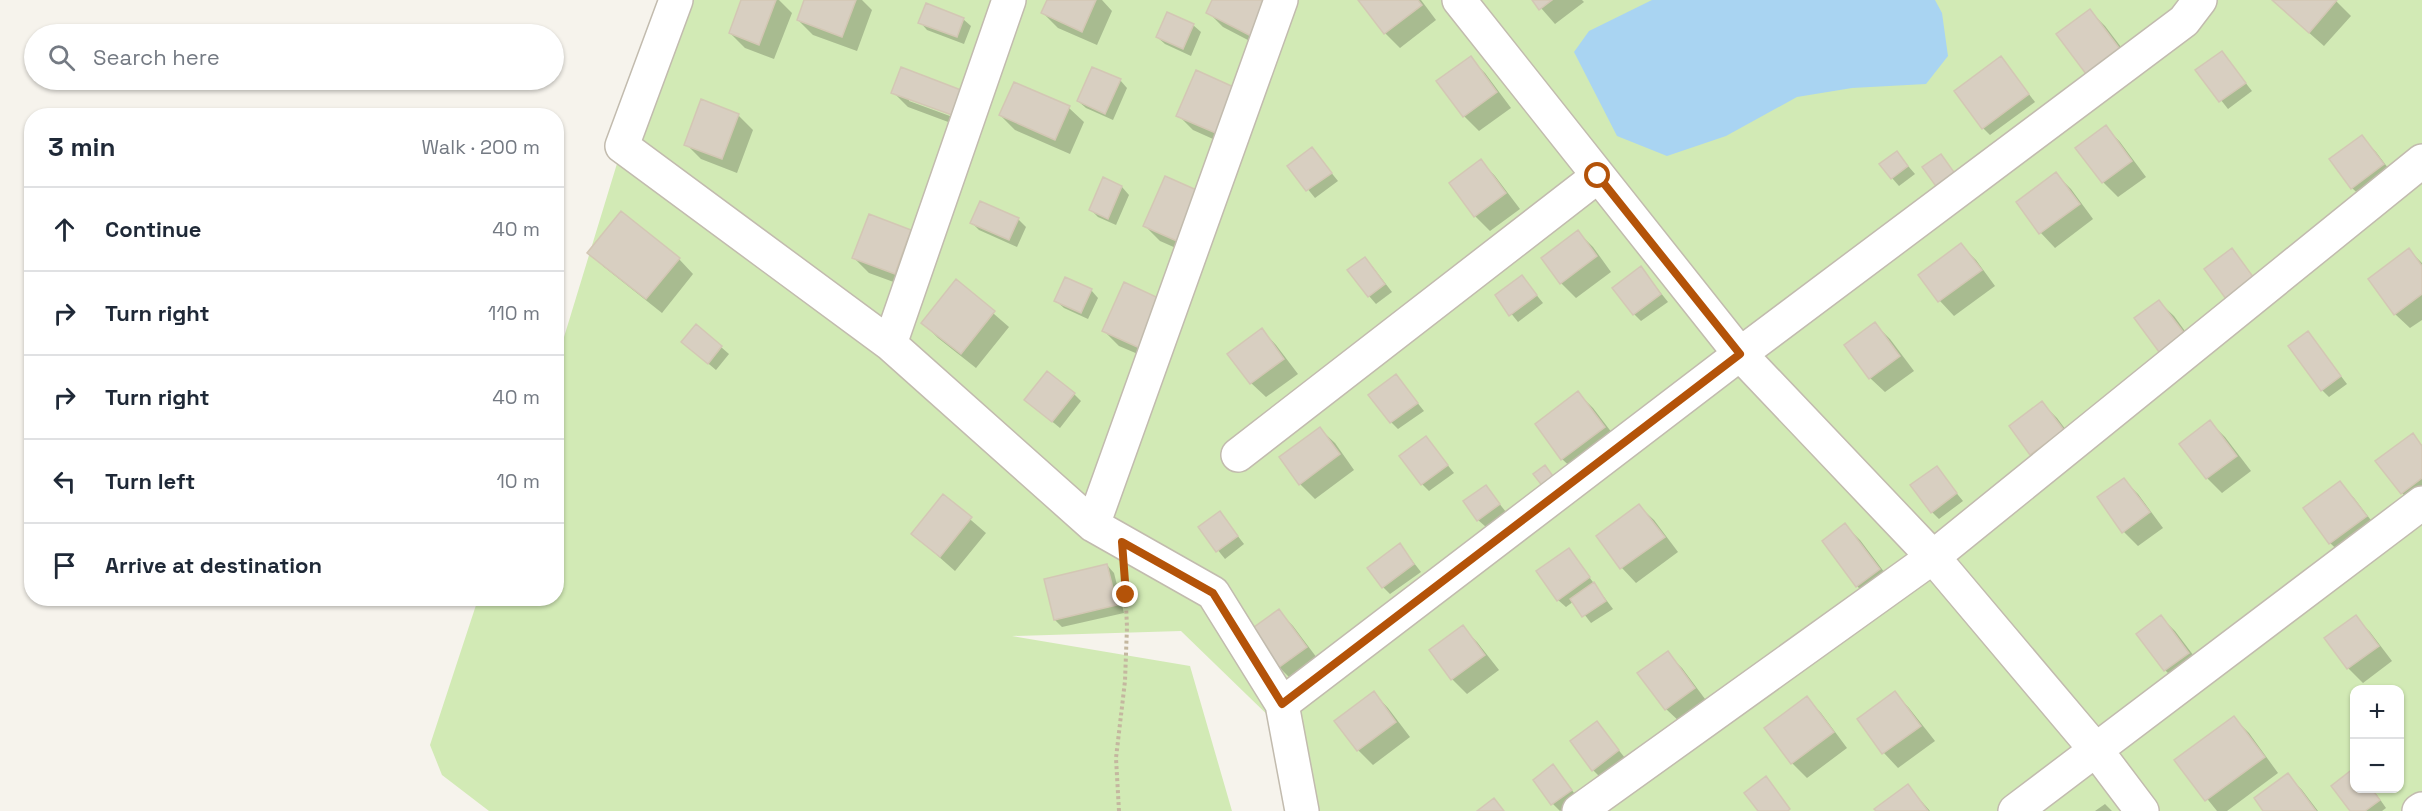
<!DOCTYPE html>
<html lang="en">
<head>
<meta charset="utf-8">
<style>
  :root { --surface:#fff; --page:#f2f2f3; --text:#1f2937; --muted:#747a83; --line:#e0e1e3 }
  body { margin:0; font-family:"Space Grotesk",sans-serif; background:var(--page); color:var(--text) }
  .controls { position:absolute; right:18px; bottom:18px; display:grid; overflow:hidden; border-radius:12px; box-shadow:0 2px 4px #0004 }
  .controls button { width:54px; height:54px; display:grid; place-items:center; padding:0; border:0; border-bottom:2px solid var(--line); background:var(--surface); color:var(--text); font:30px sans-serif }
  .stop { position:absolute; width:18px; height:18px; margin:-14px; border:4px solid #b45309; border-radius:50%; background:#fff }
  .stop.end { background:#b45309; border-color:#fff; box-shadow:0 2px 6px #0008 }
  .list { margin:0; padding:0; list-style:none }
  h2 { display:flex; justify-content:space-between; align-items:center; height:78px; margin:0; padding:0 24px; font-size:26px }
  h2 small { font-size:20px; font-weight:400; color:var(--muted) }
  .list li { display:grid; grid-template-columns:39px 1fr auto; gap:18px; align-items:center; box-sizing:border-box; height:84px; padding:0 24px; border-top:2px solid var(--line) }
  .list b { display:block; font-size:22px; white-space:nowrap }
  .list em { font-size:20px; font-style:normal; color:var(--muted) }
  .icon { flex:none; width:33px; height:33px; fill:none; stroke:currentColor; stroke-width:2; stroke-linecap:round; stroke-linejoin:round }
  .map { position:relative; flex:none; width:2422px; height:811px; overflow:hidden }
  .search { position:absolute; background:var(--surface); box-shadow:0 2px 4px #0004; left:24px; top:24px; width:540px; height:66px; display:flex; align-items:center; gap:15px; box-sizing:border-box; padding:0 21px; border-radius:33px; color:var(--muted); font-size:22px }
  .panel { position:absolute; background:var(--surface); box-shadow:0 2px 4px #0004; left:24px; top:108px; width:540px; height:498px; border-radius:24px }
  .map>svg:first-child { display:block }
  .green { fill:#d2eab5; fill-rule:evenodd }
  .water { fill:#a9d4f2 }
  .shadow { fill:#0003; fill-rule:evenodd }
  .building { fill:#d8cfc1; stroke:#d3c7b4; stroke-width:1.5 }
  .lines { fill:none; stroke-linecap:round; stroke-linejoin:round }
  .minor-casing { stroke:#c2bbae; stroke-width:36 }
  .path { stroke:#c4b79f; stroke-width:4; stroke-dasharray:3 3; stroke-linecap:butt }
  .minor { stroke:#fff; stroke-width:33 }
  .route { stroke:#b45309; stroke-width:8 }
</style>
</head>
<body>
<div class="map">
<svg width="2422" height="811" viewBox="0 0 2422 811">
  <rect width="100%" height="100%" fill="#f6f3ec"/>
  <path class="green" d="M667 0H2422V811H1298L1276 723 1181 631 1012 636 1190 666 1232 811H489L442 775 430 745 478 599 556 598 557 360ZM2354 690H2400V788H2354Z"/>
  <path class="water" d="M1652 0H1935L1942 13 1948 56 1926 84 1852 88 1797 97 1726 136 1667 156 1617 136 1574 52 1589 31Z"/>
  <path class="shadow" d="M743 0H779L792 13 774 59 745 48 730 33Z
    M806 0H862L872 10 857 51 813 35 798 20Z
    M1048 0H1102L1112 11 1097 45 1058 28 1043 13Z
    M1214 0 1267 50 1223 27 1208 12Z
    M1360 0H1421L1436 20 1400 48 1385 33Z
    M1534 0H1582L1584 2 1555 24Z
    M2272 0H2335L2351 16 2324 46Z
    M2090 11 2105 26 2137 68 2105 92Z
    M963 19 971 26 964 44 927 30 920 22Z
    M1193 25 1201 32 1191 56 1165 44 1157 37Z
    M2222 53 2252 91 2228 109 2198 71Z
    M1470 58 1485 73 1511 108 1479 131 1464 116 1438 82Z
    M2001 58 2035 102 1990 135 1983 128Z
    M1197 72 1233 148 1193 130 1178 115Z
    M1120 80 1127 88 1113 120 1086 108 1078 101Z
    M960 91 967 129 908 107 893 92ZM909 98 960 116 958 119 909 101Z
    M1069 108 1084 122 1070 154 1015 130 1000 115Z
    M738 115 753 130 737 173 701 159 686 144Z
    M2106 127 2120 142 2146 177 2118 197 2103 182 2078 148Z
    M2361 137 2376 152 2397 180 2367 202 2352 188Z
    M1312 149 1338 181 1315 198 1289 166Z
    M1897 153 1915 174 1899 186 1892 178Z
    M1481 161 1495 176 1520 209 1490 231 1475 216 1451 183Z
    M2056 174 2071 189 2093 219 2055 248 2041 233Z
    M1166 178 1194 256 1160 241 1145 226Z
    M1104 179 1122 187 1129 195 1116 225 1098 217 1091 210Z
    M1018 219 1026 227 1017 247 979 230 972 223Z
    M911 231 925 246 910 288 869 273 854 258Z
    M1578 232 1593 247 1611 272 1576 298 1561 283Z
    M1961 245 1976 260 1995 286 1954 316 1940 301Z
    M2409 250 2422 263V320L2410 328 2395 314Z
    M589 253 679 259 693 274 662 313 604 267Z
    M1372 266 1392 292 1376 304 1369 296Z
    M1641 268 1668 302 1641 321 1634 314Z
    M1522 277 1543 303 1518 322 1497 296Z
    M956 281 1009 327 976 368 938 338 923 323Z
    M1124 284 1159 363 1119 346 1104 331Z
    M1091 290 1098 298 1088 319 1064 308 1056 301Z
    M2159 302 2174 316 2201 353 2136 319Z
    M1875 324 1890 339 1914 371 1885 392 1870 378Z
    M1262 330 1276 345 1298 374 1266 397 1251 383Z
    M2308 333 2347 384 2329 397 2322 390Z
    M721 347 729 354 716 370 691 349Z
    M1396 376 1424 411 1398 429 1391 422Z
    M1578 393 1593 408 1619 442 1577 473 1562 459Z
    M1074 394 1081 401 1060 428 1026 400Z
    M2042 403 2057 418 2078 446 2046 469 2031 454Z
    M2210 422 2225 437 2251 471 2222 493 2207 478Z
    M1320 429 1335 443 1354 470 1315 499 1300 484Z
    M2412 435 2422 445V503L2416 508 2402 493Z
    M1426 438 1454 473 1429 491 1422 484Z
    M1936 468 1963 501 1939 519 1932 512Z
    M2124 480 2138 494 2163 528 2138 546 2124 532Z
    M2340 483 2354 498 2380 532 2345 557 2330 543Z
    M1486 487 1506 512 1486 527 1478 520Z
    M943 496 986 533 955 571 913 534Z
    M1639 506 1654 520 1678 552 1636 583 1622 568 1598 536Z
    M1220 513 1244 544 1225 559 1200 528Z
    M1845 525 1860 540 1894 585 1872 601 1857 586Z
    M1400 545 1421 572 1390 594 1383 587Z
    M1569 550 1613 609 1591 623 1574 601 1566 607 1558 600Z
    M1107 565 1114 573 1124 613 1062 627 1055 620Z
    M1279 611 1293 626 1320 662 1294 682 1279 667Z
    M2161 617 2175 631 2203 668 2180 685 2165 670Z
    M2355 617 2370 632 2392 661 2363 683 2348 668 2326 638Z
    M1462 627 1477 642 1499 670 1467 694 1452 679 1431 650Z
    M1667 653 1682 668 1708 703 1681 723 1666 709Z
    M1374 693 1388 708 1410 737 1373 765 1358 750Z
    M1895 693 1909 708 1935 741 1898 768 1884 753 1859 719Z
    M1807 698 1821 713 1847 748 1807 778 1792 763Z
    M2234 718 2249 733 2278 773 2227 811H2217L2176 760Z
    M1597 723 1625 758 1600 777 1593 770Z
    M1553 766 1578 798 1560 811 1553 804 1535 780Z
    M2354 770V788H2372L2386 808 2382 811H2352L2333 786Z
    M2288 775 2302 790 2318 811H2265Z
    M1908 786 1930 811H1877Z
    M2105 804 2112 811H2095Z"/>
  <path class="building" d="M741 0H776L759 45 729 33Z
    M804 0H856L842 37 797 20Z
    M1047 0H1096L1082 32 1041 13Z
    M1212 0H1270L1251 36 1206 13Z
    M1358 0H1418L1422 5 1384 34Z
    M1532 0H1552L1539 10Z
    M2272 0H2337L2309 33Z
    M926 3 964 18 957 37 918 23Z
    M2090 9 2123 53 2089 78 2056 34Z
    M1167 12 1194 24 1183 49 1156 37Z
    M2222 51 2246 83 2219 102 2195 70Z
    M1471 56 1497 92 1463 117 1436 81Z
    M2001 56 2029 94 1982 129 1954 91Z
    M901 67 961 90 952 115 891 93Z
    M1092 67 1121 79 1105 114 1077 101Z
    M1196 70 1238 89 1218 134 1176 116Z
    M1014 82 1070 106 1055 140 999 115Z
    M701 99 739 114 722 159 684 145Z
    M2106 125 2132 161 2102 183 2075 148Z
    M2362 135 2384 164 2351 189 2329 159Z
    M1312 147 1332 173 1306 191 1287 166Z
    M1897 151 1908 166 1891 179 1879 164Z
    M1941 154 1956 175 1938 189 1922 167Z
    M1481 159 1506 193 1474 217 1449 183Z
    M2056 172 2080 204 2039 234 2016 202Z
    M1165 176 1201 192 1179 242 1143 226Z
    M1103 177 1122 186 1108 219 1089 210Z
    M980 201 1019 218 1009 240 970 223Z
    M621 211 680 258 646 299 587 253Z
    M869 214 911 230 895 274 852 258Z
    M1578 230 1597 256 1560 284 1541 258Z
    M1961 243 1982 270 1938 302 1918 275Z
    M2232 248 2254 278 2226 299 2204 269Z
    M2409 248 2422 266V294L2394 315 2368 279Z
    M1365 257 1385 284 1368 297 1347 270Z
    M1641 266 1661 294 1633 315 1612 288Z
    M1522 275 1537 295 1509 316 1495 295Z
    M1065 277 1092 289 1081 313 1054 301Z
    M956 279 995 311 961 354 921 323Z
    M1124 282 1165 301 1144 350 1102 331Z
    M2159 300 2188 338 2162 356 2134 318Z
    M1875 322 1900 356 1869 379 1844 345Z
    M696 324 722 346 708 364 681 342Z
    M1262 328 1284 359 1250 384 1227 354Z
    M2308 331 2341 376 2321 391 2288 346Z
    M1047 371 1075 393 1052 422 1024 400Z
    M1396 374 1418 403 1390 423 1368 395Z
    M1578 391 1605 427 1561 460 1535 424Z
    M2042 401 2064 430 2030 455 2009 426Z
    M2210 420 2237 456 2206 479 2179 444Z
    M1320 427 1340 454 1299 485 1279 457Z
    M2413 433 2422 446V478L2401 494 2375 461Z
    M1426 436 1448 465 1421 485 1399 456Z
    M1545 465 1558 483 1547 492 1533 474Z
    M1937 466 1957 493 1931 513 1910 485Z
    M2124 478 2150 512 2122 533 2097 497Z
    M2340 481 2367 516 2329 544 2303 508Z
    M1486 485 1500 504 1477 521 1463 501Z
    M943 494 972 517 940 557 911 534Z
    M1639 504 1665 537 1620 569 1596 536Z
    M1220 511 1238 536 1216 552 1198 527Z
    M1845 523 1880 569 1856 587 1822 541Z
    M1400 543 1414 564 1382 588 1367 568Z
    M1569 548 1590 577 1557 601 1536 571Z
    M1107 564 1117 605 1054 620 1044 579Z
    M1594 582 1606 601 1582 617 1570 599Z
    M1279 609 1307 647 1278 668 1250 630Z
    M2161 615 2189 653 2164 671 2136 634Z
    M2356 615 2379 646 2347 669 2324 638Z
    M1463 625 1485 655 1451 680 1429 650Z
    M1668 651 1695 688 1665 710 1637 673Z
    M1374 691 1396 722 1357 751 1334 721Z
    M1895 691 1921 726 1882 754 1857 719Z
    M1807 696 1834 732 1791 764 1764 728Z
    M2234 716 2265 757 2205 801 2174 760Z
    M1597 721 1619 750 1592 771 1570 741Z
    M1553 764 1572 790 1551 805 1533 780Z
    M2354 768V788H2371L2380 800 2365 811H2350L2331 786Z
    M2288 773 2316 811H2263L2254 798Z
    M1766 776 1790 809 1788 811H1758L1744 793Z
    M1908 784 1928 811H1876L1874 809Z
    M1494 798 1504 811H1477Z"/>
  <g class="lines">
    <g class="minor-casing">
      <path id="minor" d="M676 0 622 146 890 344 1093 525 1213 593 1282 704 1302 811
        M1459 0 1740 354 1933 557 2096 750 2142 811
        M890 344 1009 0
        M1238 455 1598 176
        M1093 525 1281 0
        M1282 704 1740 354 2184 21 2200 0
        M1579 811 1933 557 2422 161
        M2015 811 2422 503
        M2419 811 2422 809"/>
    </g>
    <path class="path" d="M1119 811 1116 758 1125 681 1127 627 1125 584"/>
    <use href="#minor" class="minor"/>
  </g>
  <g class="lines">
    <path class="route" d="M1126 595 1122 542 1213 593 1282 704 1740 354 1598 176"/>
  </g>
</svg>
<div class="controls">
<button>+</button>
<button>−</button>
</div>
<div class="stop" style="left:1598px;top:176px"></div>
<div class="stop end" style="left:1126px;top:595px"></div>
<div class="search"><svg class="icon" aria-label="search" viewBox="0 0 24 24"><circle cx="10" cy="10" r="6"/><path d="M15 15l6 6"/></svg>Search here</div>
<section class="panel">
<h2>3 min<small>Walk · 200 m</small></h2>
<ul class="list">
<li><svg class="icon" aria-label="ahead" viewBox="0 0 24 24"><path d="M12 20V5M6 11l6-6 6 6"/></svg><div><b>Continue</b></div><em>40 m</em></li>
<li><svg class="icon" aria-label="right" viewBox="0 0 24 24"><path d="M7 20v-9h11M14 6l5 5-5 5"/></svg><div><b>Turn right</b></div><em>110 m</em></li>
<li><svg class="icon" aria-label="right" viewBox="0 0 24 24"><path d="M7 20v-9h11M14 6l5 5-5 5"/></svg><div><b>Turn right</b></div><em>40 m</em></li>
<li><svg class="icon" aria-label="left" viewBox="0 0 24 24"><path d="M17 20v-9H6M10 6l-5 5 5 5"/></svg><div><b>Turn left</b></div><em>10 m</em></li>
<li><svg class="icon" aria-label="arrive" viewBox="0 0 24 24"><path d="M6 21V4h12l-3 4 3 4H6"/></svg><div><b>Arrive at destination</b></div></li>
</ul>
</section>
</div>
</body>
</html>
